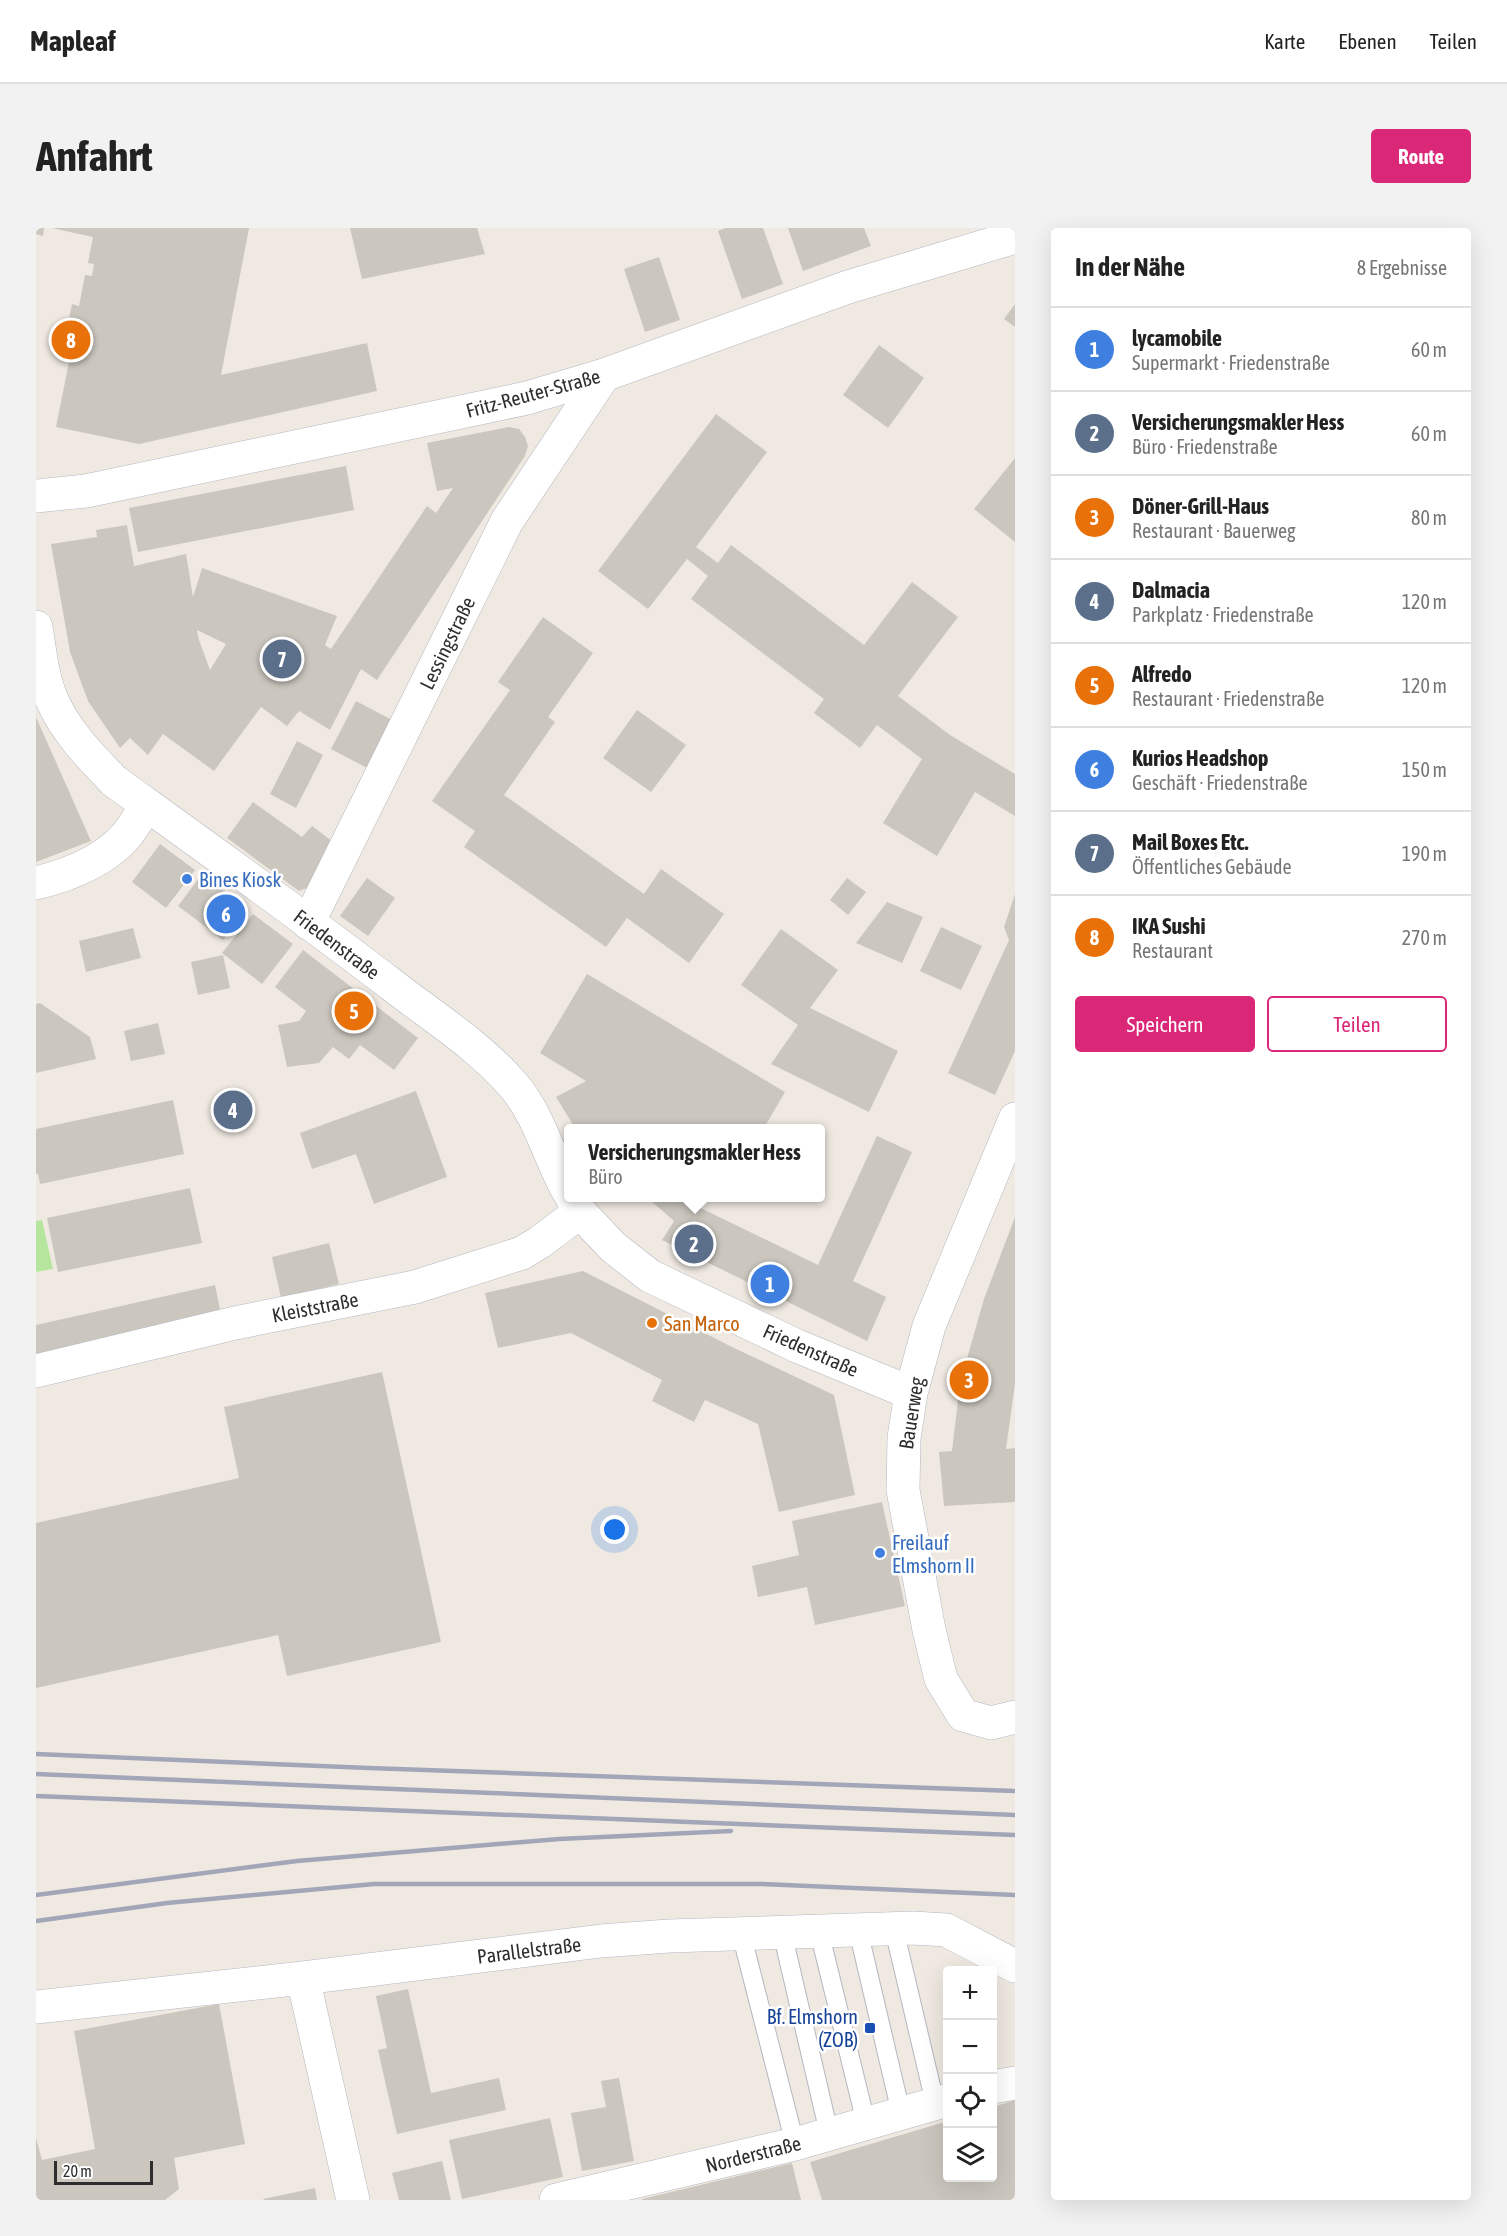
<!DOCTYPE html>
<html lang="de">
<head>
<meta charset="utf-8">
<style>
  :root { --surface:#fff; --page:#f2f2f2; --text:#222; --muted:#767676; --line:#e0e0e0; --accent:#db2777 }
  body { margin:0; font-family:"Asap Condensed",sans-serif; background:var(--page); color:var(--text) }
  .controls { position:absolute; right:18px; bottom:18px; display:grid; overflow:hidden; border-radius:6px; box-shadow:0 6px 24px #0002 }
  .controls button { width:54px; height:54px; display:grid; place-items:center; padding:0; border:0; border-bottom:2px solid var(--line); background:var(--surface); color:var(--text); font:30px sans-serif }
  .scale { position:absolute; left:18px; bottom:15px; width:99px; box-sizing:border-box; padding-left:6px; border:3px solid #2e2e2e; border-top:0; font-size:16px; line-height:21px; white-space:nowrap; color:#2e2e2e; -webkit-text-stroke:4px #fff; paint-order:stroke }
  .you { position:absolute; left:579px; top:1302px; width:21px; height:21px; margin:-15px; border:4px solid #fff; border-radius:50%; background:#1a73e8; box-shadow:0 0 0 9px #1a73e833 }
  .badge { display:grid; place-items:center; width:39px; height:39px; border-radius:50%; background:var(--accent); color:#fff; font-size:20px; font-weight:700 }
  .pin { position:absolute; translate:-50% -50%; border:3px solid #fff; box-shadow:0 2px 6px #0006 }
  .popup { position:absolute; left:528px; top:896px; width:261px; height:78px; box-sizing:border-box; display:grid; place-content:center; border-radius:6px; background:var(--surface); filter:drop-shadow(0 2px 4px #0005); font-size:20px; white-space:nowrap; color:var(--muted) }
  .popup b { font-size:22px; color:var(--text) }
  .popup::after { content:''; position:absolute; left:50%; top:100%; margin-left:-12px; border:12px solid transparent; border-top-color:var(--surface) }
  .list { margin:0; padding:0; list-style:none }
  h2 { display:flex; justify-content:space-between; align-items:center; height:78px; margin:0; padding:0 24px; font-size:26px }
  h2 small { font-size:20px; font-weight:400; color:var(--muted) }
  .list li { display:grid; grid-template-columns:39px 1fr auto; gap:18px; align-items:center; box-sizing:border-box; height:84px; padding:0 24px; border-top:2px solid var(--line) }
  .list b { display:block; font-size:22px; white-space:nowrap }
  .list p { margin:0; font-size:20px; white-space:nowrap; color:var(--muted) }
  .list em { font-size:20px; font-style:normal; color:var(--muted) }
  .actions { display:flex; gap:12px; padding:18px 24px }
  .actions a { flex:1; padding:14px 0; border:2px solid var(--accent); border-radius:6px; text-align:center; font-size:21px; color:var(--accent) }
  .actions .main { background:var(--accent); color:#fff }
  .icon { flex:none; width:33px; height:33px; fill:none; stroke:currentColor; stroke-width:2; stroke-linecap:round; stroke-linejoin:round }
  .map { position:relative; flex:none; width:979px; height:1972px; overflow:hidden; border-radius:6px }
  header { display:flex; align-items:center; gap:36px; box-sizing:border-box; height:84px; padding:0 30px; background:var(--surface); border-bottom:2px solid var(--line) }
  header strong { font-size:28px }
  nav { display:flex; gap:33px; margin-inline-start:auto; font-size:21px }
  .intro { display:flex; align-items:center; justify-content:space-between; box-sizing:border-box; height:144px; padding:0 36px }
  h1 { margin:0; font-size:42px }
  .button { padding:15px 27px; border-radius:6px; background:var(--accent); color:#fff; font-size:21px; font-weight:700 }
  main { display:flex; gap:36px; padding:0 36px }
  aside { flex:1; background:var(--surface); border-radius:6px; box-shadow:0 6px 24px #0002 }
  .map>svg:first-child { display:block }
  .green { fill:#b6e59e }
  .building { fill:#cbc7bf; fill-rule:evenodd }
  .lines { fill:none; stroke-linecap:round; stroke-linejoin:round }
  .service-casing { stroke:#b4b7c1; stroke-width:20 }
  .minor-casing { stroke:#b4b7c1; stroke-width:34 }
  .service { stroke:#fff; stroke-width:18 }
  .minor { stroke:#fff; stroke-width:33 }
  .rail { stroke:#a3a6b8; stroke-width:4.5 }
  .shop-dot { fill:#3f7fe0; stroke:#fff; stroke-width:2 }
  .food-dot { fill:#e8710a; stroke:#fff; stroke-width:2 }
  .transit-dot { fill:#1a4fb4; stroke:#fff; stroke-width:2 }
  .labels { text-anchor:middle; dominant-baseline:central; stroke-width:5; stroke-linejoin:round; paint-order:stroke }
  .street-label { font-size:20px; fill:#2e2e2e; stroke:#fff }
  .shop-label { font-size:20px; fill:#366cbe; stroke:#fff; text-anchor:start }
  .food-label { font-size:20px; fill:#c56008; stroke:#fff; text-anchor:start }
  .transit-label { font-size:20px; fill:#164399; stroke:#fff; text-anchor:end }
</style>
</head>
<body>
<header>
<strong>Mapleaf</strong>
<nav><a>Karte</a><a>Ebenen</a><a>Teilen</a></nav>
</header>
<div class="intro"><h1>Anfahrt</h1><a class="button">Route</a></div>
<main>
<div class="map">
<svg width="979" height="1972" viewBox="0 0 979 1972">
  <rect width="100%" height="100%" fill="#efe9e1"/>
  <path class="green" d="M6 992 17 1041 0 1044V993Z"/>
  <path class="building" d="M0 0H8L7 8 0 6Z
    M16 0H213L185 147 331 115 341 163 103 216 20 199 35 124 27 122 36 76 43 78 49 47 56 48 58 36 52 35 57 9Z
    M314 0H441L449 26 326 51Z
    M690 0H727L747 56 706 71 682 3Z
    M752 0H828L835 18 767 43Z
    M623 29 644 92 609 104 588 41Z
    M979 76V99L968 91Z
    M843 117 888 150 852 200 807 167Z
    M680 186 731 224 660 319 682 335 695 317 828 417 876 354 922 389 862 468 914 507 979 546V588L939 564 901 628 847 595 886 531 841 497 824 520 778 485 788 471 655 371 672 348 651 331 612 381 562 343Z
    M473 199 483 201 489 209 492 218 489 228 341 452 325 441 294 502 263 483 251 498 225 479 178 543 127 506 112 527 94 510 84 520 52 473 34 424 15 316 61 309 60 302 91 297 98 338 150 326 157 369 166 340 301 388 289 417 295 421 391 278 400 285 417 260 401 263 391 215ZM161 402 190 416 174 442 163 412Z
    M979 230V314L938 281Z
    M310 238 318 282 102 324 93 280Z
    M507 389 557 425 512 489 519 494 468 567 608 666 625 641 688 686 653 735 591 690 570 719 428 619 439 603 396 573 474 462 462 454Z
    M320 473 358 493 333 541 295 521Z
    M601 482 650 517 615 564 567 530Z
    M0 489 55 613 0 634Z
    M261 513 287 527 260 580 234 566Z
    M217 574 266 609 276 598 297 614 276 658 263 663 191 610Z
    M124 616 159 642 130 680 96 654Z
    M166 646 211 681 187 712 142 678Z
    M331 650 359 670 332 708 304 688Z
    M811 650 830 664 812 687 794 672Z
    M979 666V823L959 867 912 845 973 712 968 699Z
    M851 674 887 689 866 735 820 715Z
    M217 686 257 716 226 756 186 725Z
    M905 699 946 718 925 762 884 743Z
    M97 700 105 730 50 744 43 713Z
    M745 701 802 742 774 780 862 823 833 884 735 836 762 797 705 757Z
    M267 722 382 810 358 842 324 817 313 831 297 819 283 835 251 839 242 797 263 793 270 783 239 759Z
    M187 727 194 760 162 767 155 734Z
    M551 746 749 864 728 900H630L622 896 620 900H539L520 869 550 853 504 825Z
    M4 775 54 809 60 831 0 845V776Z
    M122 795 129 826 95 833 88 803Z
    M380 863 411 949 338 976 320 926 276 941 264 905Z
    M137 872 148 926 4 956 2 946H0V901Z
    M841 908 876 924 817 1053 850 1069 831 1113 626 1012 638 993 614 972 615 970H652L650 973 782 1037Z
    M154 960 166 1015 22 1044 11 990Z
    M979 989V1156L970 1221 979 1220V1274L908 1278 903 1224 916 1223 924 1155 948 1071Z
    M293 1015 303 1056 245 1070 236 1029Z
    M547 1043 696 1119 798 1167 819 1267 743 1284 722 1196 669 1172 658 1194 616 1173 626 1152 535 1105 462 1120 449 1065Z
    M179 1057 185 1086 0 1128V1097Z
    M346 1144 405 1414 251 1448 242 1407 0 1460V1295L203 1250 188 1179Z
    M846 1274 869 1378 779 1397 771 1359 722 1369 716 1338 763 1327 756 1293Z
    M372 1761 395 1865 463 1850 470 1882 361 1906 342 1822 351 1820 340 1768Z
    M183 1776 209 1916 138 1930 143 1961 129 1972H0V1910L6 1932 59 1921 38 1803Z
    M583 1850 598 1933 546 1943 535 1885 570 1879 565 1853Z
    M979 1872V1972H786L774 1934 912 1893V1950H957V1879Z
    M514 1890 527 1949 426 1971 413 1912Z
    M406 1933 415 1972H363L356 1945Z
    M756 1935 765 1972H606V1971Z
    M279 1960 281 1972H228L227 1971Z"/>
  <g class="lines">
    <g class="service-casing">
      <path id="service" d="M858 1701 899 1875
        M822 1702 865 1885
        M783 1703 830 1895
        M746 1704 793 1905
        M705 1705 759 1916"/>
    </g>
    <g class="minor-casing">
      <path id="minor" d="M0 268 50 263 491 170 568 147 812 59 979 9
        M0 399C4 423 6 449 16 472 30 504 54 528 78 553 171 620 265 687 356 757 397 789 444 818 478 858 504 889 513 929 532 963
        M0 655C33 647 67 634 90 608 98 598 104 587 111 577
        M272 695 471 293 568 147
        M979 891 893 1098 875 1165 868 1210 867 1262 893 1402 905 1451 927 1487 955 1495 979 1489
        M536 970 544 984 577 1019 614 1048 761 1118 875 1165
        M0 1143 199 1095 379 1059 486 1025 504 1014 544 984
        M267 1750 317 1972
        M0 1779 267 1750 565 1713 633 1708 877 1700 910 1702 979 1738
        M956 1859 979 1855
        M520 1972 759 1916 912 1872"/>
    </g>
    <use href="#service" class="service"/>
    <use href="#minor" class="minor"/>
    <path class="rail" d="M0 1526 333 1540 979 1563
      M0 1546 979 1587
      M0 1568 979 1607
      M0 1667 261 1633 523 1611 695 1603
      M0 1693 131 1675 338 1656H726L979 1667"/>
  </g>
  <g class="shop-dot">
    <circle cx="151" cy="651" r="6"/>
    <circle cx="844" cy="1325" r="6"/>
  </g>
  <circle class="food-dot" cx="616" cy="1095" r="6"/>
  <rect class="transit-dot" x="828" y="1794" width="12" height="12" rx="3"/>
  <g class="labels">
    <g class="street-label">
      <text transform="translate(497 165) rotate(-15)">Fritz-Reuter-Straße</text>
      <text transform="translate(411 415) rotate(-64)">Lessingstraße</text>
      <text transform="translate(301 716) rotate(37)">Friedenstraße</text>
      <text transform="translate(279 1079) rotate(-11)">Kleiststraße</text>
      <text transform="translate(775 1122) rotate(24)">Friedenstraße</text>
      <text transform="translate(875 1185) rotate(-81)">Bauerweg</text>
      <text transform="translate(493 1722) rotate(-7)">Parallelstraße</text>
      <text transform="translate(717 1926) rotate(-14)">Norderstraße</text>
    </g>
    <g class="shop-label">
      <text x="163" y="651">Bines Kiosk</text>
      <text x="856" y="1314">Freilauf<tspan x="856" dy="23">Elmshorn II</tspan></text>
    </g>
    <g class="food-label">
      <text x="628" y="1095">San Marco</text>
    </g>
    <g class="transit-label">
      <text x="822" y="1788">Bf. Elmshorn<tspan x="822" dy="23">(ZOB)</tspan></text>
    </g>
  </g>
</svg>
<div class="controls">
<button>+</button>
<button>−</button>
<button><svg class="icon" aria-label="locate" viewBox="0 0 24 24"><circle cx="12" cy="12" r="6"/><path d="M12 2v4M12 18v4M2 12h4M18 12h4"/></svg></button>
<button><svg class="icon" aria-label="layers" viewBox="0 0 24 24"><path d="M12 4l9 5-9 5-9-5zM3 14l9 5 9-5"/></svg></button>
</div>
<div class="scale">20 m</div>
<div class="you"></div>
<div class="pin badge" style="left:734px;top:1056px;background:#3f7fe0">1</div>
<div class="pin badge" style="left:658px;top:1016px;background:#5c6f8a">2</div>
<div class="popup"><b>Versicherungsmakler Hess</b>Büro</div>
<div class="pin badge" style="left:933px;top:1152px;background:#e8710a">3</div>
<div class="pin badge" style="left:197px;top:882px;background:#5c6f8a">4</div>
<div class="pin badge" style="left:318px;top:783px;background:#e8710a">5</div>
<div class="pin badge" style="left:190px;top:686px;background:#3f7fe0">6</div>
<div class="pin badge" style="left:246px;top:431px;background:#5c6f8a">7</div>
<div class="pin badge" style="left:35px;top:112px;background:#e8710a">8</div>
</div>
<aside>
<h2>In der Nähe<small>8 Ergebnisse</small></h2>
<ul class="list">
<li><span class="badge" style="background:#3f7fe0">1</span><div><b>lycamobile</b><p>Supermarkt · Friedenstraße</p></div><em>60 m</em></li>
<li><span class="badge" style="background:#5c6f8a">2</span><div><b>Versicherungsmakler Hess</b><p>Büro · Friedenstraße</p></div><em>60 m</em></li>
<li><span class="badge" style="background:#e8710a">3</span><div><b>Döner-Grill-Haus</b><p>Restaurant · Bauerweg</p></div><em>80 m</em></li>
<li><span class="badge" style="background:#5c6f8a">4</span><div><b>Dalmacia</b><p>Parkplatz · Friedenstraße</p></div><em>120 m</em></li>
<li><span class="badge" style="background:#e8710a">5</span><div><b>Alfredo</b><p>Restaurant · Friedenstraße</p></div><em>120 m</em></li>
<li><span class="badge" style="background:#3f7fe0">6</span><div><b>Kurios Headshop</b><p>Geschäft · Friedenstraße</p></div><em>150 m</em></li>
<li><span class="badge" style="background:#5c6f8a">7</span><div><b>Mail Boxes Etc.</b><p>Öffentliches Gebäude</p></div><em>190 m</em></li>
<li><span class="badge" style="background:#e8710a">8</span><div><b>IKA Sushi</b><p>Restaurant</p></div><em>270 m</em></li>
</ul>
<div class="actions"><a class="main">Speichern</a><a>Teilen</a></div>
</aside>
</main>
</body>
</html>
